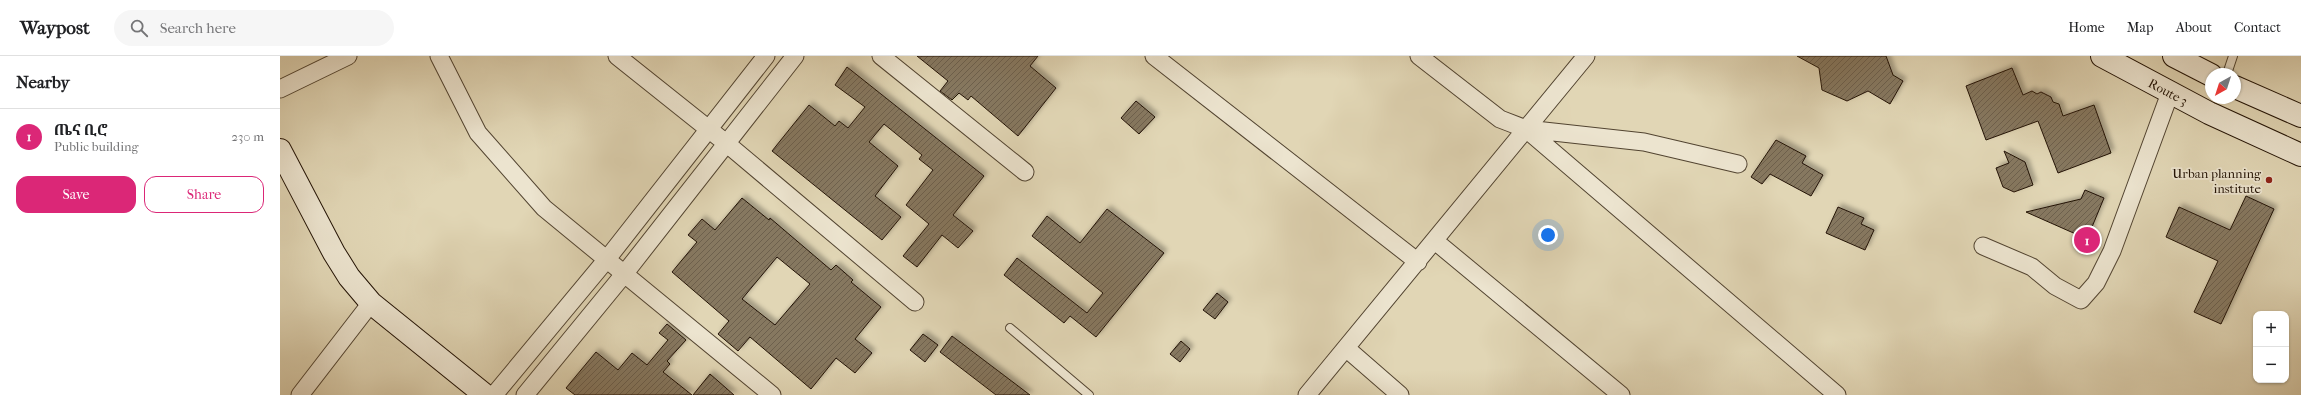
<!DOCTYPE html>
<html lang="en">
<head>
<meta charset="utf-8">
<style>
  :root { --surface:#fff; --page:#f6f6f6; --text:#202124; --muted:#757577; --line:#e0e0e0; --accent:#db2777 }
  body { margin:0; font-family:"IM FELL French Canon","Noto Serif Ethiopic",serif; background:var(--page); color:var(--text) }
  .controls { position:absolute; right:12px; bottom:12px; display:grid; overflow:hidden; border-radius:8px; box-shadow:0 1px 3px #0004 }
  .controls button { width:36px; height:36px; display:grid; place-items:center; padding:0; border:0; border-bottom:1px solid var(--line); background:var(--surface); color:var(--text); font:20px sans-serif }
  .compass { position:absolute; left:1925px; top:12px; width:36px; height:36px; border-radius:50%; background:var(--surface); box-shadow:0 1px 3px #0004; rotate:219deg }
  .you { position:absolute; left:1268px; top:179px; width:14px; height:14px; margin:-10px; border:3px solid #fff; border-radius:50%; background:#1a73e8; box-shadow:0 0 0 6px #1a73e833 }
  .badge { display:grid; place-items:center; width:26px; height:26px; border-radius:50%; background:var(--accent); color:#fff; font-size:13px; font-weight:700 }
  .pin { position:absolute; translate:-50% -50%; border:2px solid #fff; box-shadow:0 1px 4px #0006 }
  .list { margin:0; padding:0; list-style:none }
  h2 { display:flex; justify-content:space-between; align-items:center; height:52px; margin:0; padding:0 16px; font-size:17px }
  h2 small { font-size:13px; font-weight:400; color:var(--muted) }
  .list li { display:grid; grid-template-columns:26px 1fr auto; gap:12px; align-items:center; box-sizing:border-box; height:56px; padding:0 16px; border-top:1px solid var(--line) }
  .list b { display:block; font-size:15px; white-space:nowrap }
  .list p { margin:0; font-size:13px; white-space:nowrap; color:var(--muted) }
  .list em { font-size:13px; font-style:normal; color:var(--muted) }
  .actions { display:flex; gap:8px; padding:12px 16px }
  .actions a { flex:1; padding:9px 0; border:1px solid var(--accent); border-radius:12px; text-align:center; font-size:14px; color:var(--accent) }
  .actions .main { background:var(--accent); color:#fff }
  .icon { flex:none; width:22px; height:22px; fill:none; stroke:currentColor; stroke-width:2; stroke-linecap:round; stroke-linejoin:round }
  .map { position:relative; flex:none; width:2021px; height:339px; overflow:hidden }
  header { display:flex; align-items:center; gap:24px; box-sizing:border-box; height:56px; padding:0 20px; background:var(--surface); border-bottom:1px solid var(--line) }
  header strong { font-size:19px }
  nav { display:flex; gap:22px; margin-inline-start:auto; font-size:14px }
  .search { width:280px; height:36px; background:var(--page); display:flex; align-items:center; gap:10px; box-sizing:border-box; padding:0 14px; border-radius:22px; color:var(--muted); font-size:15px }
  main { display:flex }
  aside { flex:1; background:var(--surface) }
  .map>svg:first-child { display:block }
  .building { fill:url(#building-hatch); stroke:#231305; fill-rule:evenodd; filter:url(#shadow) }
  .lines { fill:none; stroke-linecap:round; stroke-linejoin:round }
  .lane-casing { stroke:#524431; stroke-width:10 }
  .street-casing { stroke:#524431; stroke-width:19 }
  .secondary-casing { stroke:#231305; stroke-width:24 }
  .lane { stroke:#ece4cf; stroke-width:8 }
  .street { stroke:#ece4cf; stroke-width:17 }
  .secondary { stroke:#ece4cf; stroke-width:22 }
  .poi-dot { fill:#8f2418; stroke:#ece4cf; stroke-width:1.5 }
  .labels { text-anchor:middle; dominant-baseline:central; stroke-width:3.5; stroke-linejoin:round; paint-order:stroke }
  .street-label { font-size:13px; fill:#231305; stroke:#ece4cf }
  .poi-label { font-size:13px; fill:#231305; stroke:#ece4cf; text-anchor:end }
</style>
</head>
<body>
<header>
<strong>Waypost</strong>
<div class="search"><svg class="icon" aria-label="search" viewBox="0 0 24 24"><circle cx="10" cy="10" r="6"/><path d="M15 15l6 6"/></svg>Search here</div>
<nav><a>Home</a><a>Map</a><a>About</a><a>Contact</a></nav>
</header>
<main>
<aside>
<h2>Nearby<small></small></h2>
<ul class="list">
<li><span class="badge">1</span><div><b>ጤና ቢሮ</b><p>Public building</p></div><em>230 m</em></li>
</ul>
<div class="actions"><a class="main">Save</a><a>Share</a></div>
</aside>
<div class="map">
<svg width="2021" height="339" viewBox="0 0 2021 339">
  <defs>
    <pattern id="building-hatch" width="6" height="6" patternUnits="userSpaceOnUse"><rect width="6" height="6" fill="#867861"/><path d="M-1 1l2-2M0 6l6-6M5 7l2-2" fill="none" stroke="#6d614e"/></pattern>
    <filter id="shadow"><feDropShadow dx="3.5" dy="-3.5" stdDeviation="2" flood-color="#0004"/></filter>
  </defs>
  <rect width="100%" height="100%" fill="#e1d6b5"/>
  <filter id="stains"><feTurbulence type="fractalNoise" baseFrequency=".005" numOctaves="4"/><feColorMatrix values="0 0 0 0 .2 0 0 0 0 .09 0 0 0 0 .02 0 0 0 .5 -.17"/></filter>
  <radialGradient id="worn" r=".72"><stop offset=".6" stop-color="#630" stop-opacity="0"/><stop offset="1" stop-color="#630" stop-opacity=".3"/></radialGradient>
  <path class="building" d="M637 0H758L750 10 776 32 738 80 691 40 688 44 679 37 672 44 660 35 668 25Z
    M1517 0H1606L1613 19 1623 25 1610 48 1588 35 1567 45 1542 34 1539 12Z
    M567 11 704 120 673 159 693 175 678 192 662 179 637 211 623 200 649 168 626 149 653 114 639 103 642 99 604 68 589 86 618 110 595 140 621 161 602 184 492 95 529 49 555 70 559 65 568 72 585 51 555 29Z
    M1732 12 1743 39 1752 35 1757 38 1761 36 1771 41 1773 46 1779 48 1783 60 1814 49 1831 97 1778 117 1758 65 1706 84 1686 30Z
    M856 45 875 61 859 78 841 62Z
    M1496 84 1526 100 1522 107 1543 119 1531 140 1490 118 1482 128 1471 121Z
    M1724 95 1745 106 1753 129 1734 136 1723 131 1716 112 1729 107Z
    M1805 134 1824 142 1807 183 1746 156 1801 143Z
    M1966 140 1994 153 1941 268 1914 256 1938 205 1886 181 1899 151 1950 174Z
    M462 142 489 164 490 162 551 214 556 209 573 224 571 226 601 251 575 283 592 297 575 317 556 302 531 333 470 281 458 295 438 278 449 265 392 216 417 186 408 179 422 163 435 174ZM497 201 530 228 495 269 462 243Z
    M1558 151 1584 162 1581 168 1594 174 1585 194 1546 177Z
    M827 153 884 197 816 281 790 260 784 267 724 219 737 202 807 257 823 237 752 180 767 160 800 187Z
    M937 237 948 246 935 263 923 254Z
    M387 268 406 284 387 305 390 308 383 316 412 339H295L286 332 316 296 338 314 352 297 367 309 388 284 379 277Z
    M643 278 658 289 645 306 630 294Z
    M672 280 750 339H716L660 296Z
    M901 285 910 293 900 306 890 298Z
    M430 318 454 339H413Z"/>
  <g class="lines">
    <g class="lane-casing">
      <path id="lane" d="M1947 18 1953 0
        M730 272 809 339"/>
    </g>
    <g class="street-casing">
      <path id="street" d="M159 0 198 77 264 152 492 339
        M337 0 446 87 635 246
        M601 0 745 116
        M874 0 1138 206
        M1139 0 1220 63 1246 73 1364 86 1458 108
        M0 33 68 0
        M1246 73 1557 339
        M1155 185 1341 339
        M1703 190 1752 211 1775 230 1801 244 1816 227 1832 195 1890 37
        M1066 292 1120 339
        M20 339 91 247
        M214 339 327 203 486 0
        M245 339 345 217 515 0
        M1027 339 1306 0"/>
    </g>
    <g class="secondary-casing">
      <path id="secondary" d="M1822 0 1929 57 2021 99
        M1894 0 1931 19
        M1955 31 2021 60
        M0 94 54 197 69 221 91 247 205 339"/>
    </g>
    <use href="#lane" class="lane"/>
    <use href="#street" class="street"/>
    <use href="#secondary" class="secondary"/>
  </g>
  <circle class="poi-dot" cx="1989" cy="124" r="4"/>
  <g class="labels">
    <g class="street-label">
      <text transform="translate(1888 36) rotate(28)">Route 3</text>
    </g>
    <g class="poi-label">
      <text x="1981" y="117">Urban planning<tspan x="1981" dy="15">institute</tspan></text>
    </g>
  </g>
  <rect width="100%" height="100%" filter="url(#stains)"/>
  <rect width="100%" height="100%" fill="url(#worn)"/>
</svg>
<div class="controls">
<button>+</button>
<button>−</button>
</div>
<svg class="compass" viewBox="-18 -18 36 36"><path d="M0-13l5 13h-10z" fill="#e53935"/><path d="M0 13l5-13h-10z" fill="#757577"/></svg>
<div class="you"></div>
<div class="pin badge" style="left:1807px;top:184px">1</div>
</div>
</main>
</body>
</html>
